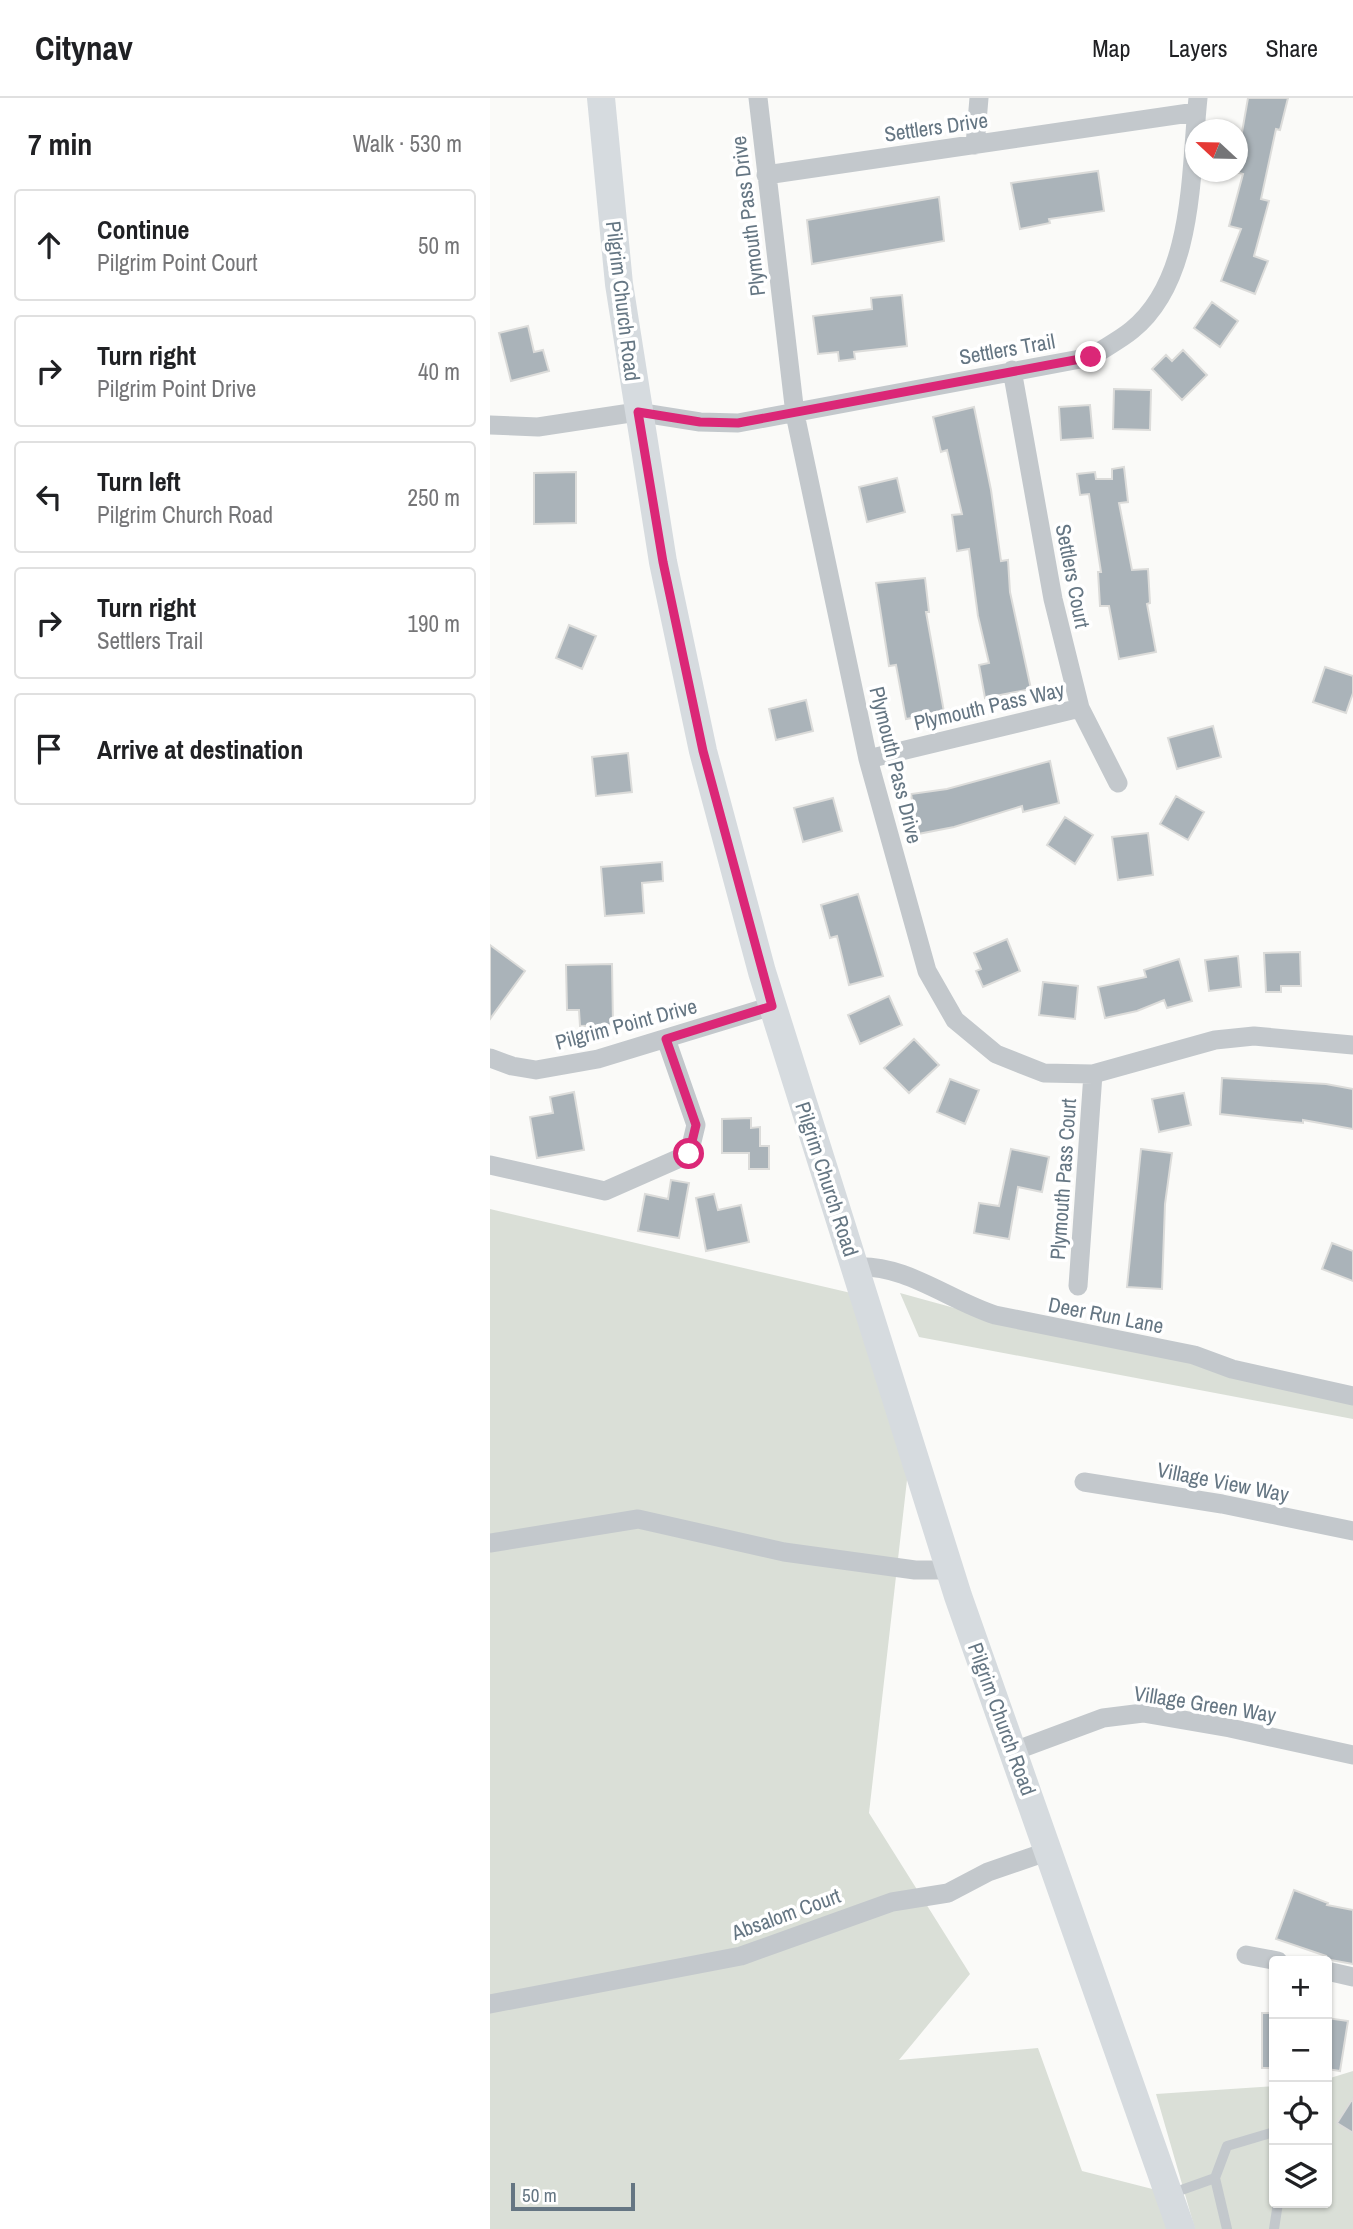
<!DOCTYPE html>
<html lang="en">
<head>
<meta charset="utf-8">
<style>
  :root { --surface:#fff; --page:#f6f6f6; --text:#202124; --muted:#757577; --line:#e0e0e0 }
  body { margin:0; font-family:"Archivo Narrow",sans-serif; background:var(--page); color:var(--text) }
  .controls { position:absolute; right:21px; bottom:21px; display:grid; overflow:hidden; border-radius:7px; box-shadow:0 2px 5px #0004 }
  .controls button { width:63px; height:63px; display:grid; place-items:center; padding:0; border:0; border-bottom:2px solid var(--line); background:var(--surface); color:var(--text); font:35px sans-serif }
  .compass { position:absolute; left:695px; top:21px; width:63px; height:63px; border-radius:50%; background:var(--surface); box-shadow:0 2px 5px #0004; rotate:292deg }
  .scale { position:absolute; left:21px; bottom:18px; width:124px; box-sizing:border-box; padding-left:7px; border:4px solid #657683; border-top:0; font-size:19px; line-height:24px; white-space:nowrap; color:#657683; -webkit-text-stroke:5px #fff; paint-order:stroke }
  .stop { position:absolute; width:21px; height:21px; margin:-16px; border:5px solid #db2777; border-radius:50%; background:#fff }
  .stop.end { background:#db2777; border-color:#fff; box-shadow:0 2px 7px #0008 }
  .list { margin:0; padding:0; list-style:none }
  h2 { display:flex; justify-content:space-between; align-items:center; height:91px; margin:0; padding:0 28px; font-size:30px }
  h2 small { font-size:23px; font-weight:400; color:var(--muted) }
  .list li { display:grid; grid-template-columns:46px 1fr auto; gap:21px; align-items:center; box-sizing:border-box; height:112px; margin:0 14px 14px; padding:0 14px; border:2px solid var(--line); border-radius:7px }
  .list b { display:block; font-size:26px; white-space:nowrap }
  .list p { margin:0; font-size:23px; white-space:nowrap; color:var(--muted) }
  .list em { font-size:23px; font-style:normal; color:var(--muted) }
  .icon { flex:none; width:38px; height:38px; fill:none; stroke:currentColor; stroke-width:2; stroke-linecap:round; stroke-linejoin:round }
  .map { position:relative; flex:none; width:863px; height:2131px; overflow:hidden }
  header { display:flex; align-items:center; gap:42px; box-sizing:border-box; height:98px; padding:0 35px; background:var(--surface); border-bottom:2px solid var(--line) }
  header strong { font-size:33px }
  nav { display:flex; gap:38px; margin-inline-start:auto; font-size:24px }
  main { display:flex }
  aside { flex:1; background:var(--surface) }
  .map>svg:first-child { display:block }
  .green { fill:#dadfd7 }
  .building { fill:#aab3b9; stroke:#dcdcda; stroke-width:2 }
  .lines { fill:none; stroke-linecap:round; stroke-linejoin:round }
  .lane { stroke:#c3c8cc; stroke-width:10 }
  .street { stroke:#c3c8cc; stroke-width:19 }
  .secondary { stroke:#d6dbdf; stroke-width:28 }
  .route { stroke:#db2777; stroke-width:9 }
  .labels { text-anchor:middle; dominant-baseline:central; stroke-width:7; stroke-linejoin:round; paint-order:stroke }
  .street-label { font-size:21px; fill:#657683; stroke:#fff }
</style>
</head>
<body>
<header>
<strong>Citynav</strong>
<nav><a>Map</a><a>Layers</a><a>Share</a></nav>
</header>
<main>
<aside>
<h2>7 min<small>Walk · 530 m</small></h2>
<ul class="list">
<li><svg class="icon" aria-label="ahead" viewBox="0 0 24 24"><path d="M12 20V5M6 11l6-6 6 6"/></svg><div><b>Continue</b><p>Pilgrim Point Court</p></div><em>50 m</em></li>
<li><svg class="icon" aria-label="right" viewBox="0 0 24 24"><path d="M7 20v-9h11M14 6l5 5-5 5"/></svg><div><b>Turn right</b><p>Pilgrim Point Drive</p></div><em>40 m</em></li>
<li><svg class="icon" aria-label="left" viewBox="0 0 24 24"><path d="M17 20v-9H6M10 6l-5 5 5 5"/></svg><div><b>Turn left</b><p>Pilgrim Church Road</p></div><em>250 m</em></li>
<li><svg class="icon" aria-label="right" viewBox="0 0 24 24"><path d="M7 20v-9h11M14 6l5 5-5 5"/></svg><div><b>Turn right</b><p>Settlers Trail</p></div><em>190 m</em></li>
<li><svg class="icon" aria-label="arrive" viewBox="0 0 24 24"><path d="M6 21V4h12l-3 4 3 4H6"/></svg><div><b>Arrive at destination</b></div></li>
</ul>
</aside>
<div class="map">
<svg width="863" height="2131" viewBox="0 0 863 2131">
  <rect width="100%" height="100%" fill="#fafaf8"/>
  <path class="green" d="M0 1111 374 1198 421 1347 379 1715 480 1876 409 1962 548 1950 592 2073 678 2095 691 2131H0Z
    M410 1195 573 1240 863 1289V1321L429 1239Z
    M863 1973V2131H705L666 1996 784 1988V2105H837V1981Z"/>
  <path class="building" d="M758 0H798L790 32 786 31 771 101 779 103 764 158 778 163 765 196 731 183 751 131 739 128 753 76 745 74Z
    M608 73 614 113 559 121 560 125 530 131 521 85Z
    M449 99 454 143 322 166 317 122Z
    M412 197 417 248 364 254 365 261 349 263 348 254 328 256 323 218 382 211 381 200Z
    M722 204 748 223 730 249 704 230Z
    M38 228 44 254 53 252 59 273 21 283 9 235Z
    M693 252 717 277 692 302 662 271 676 257 682 263Z
    M624 291 661 292 660 332 623 331Z
    M600 307 603 340 571 342 569 309Z
    M484 309 501 392 511 463 518 462 520 494 541 591 495 600 489 567 499 565 488 518 479 451 467 453 462 417 472 416 457 352 451 354 443 319Z
    M634 369 638 404 629 405 642 472 658 471 660 505 657 506 666 554 629 561 619 508H610L608 474H611L599 396 590 397 587 376 605 374 606 381H622V371Z
    M86 374V425L44 426V375Z
    M407 380 415 414 377 424 369 389Z
    M435 480 439 514H436L454 614 416 621 406 567 399 568 386 485Z
    M79 527 106 538 92 571 66 560Z
    M835 569 863 578V595L856 615 823 604Z
    M316 602 323 633 286 642 279 611Z
    M723 628 731 659 687 671 678 640Z
    M138 655 142 694 106 698 102 659Z
    M560 663 569 705 533 714 532 708 464 729 428 736 421 696 457 691Z
    M686 698 714 714 698 742 670 726Z
    M343 700 352 733 313 744 304 710Z
    M575 719 603 737 585 766 557 747Z
    M658 735 663 777 628 782 622 739Z
    M172 764 173 783 152 785 154 815 115 818 111 769Z
    M368 796 393 878 359 887 347 838 340 840 331 807Z
    M517 841 530 873 493 889 486 873 491 871 484 855Z
    M0 847 35 873 0 921Z
    M810 854 811 888H791V894H776L774 855Z
    M748 858 751 889 719 893 715 862Z
    M689 861 702 903 677 910 674 902 647 913 615 920 608 889 656 879 654 872Z
    M122 866 123 927 90 928 89 912H77L76 867Z
    M553 884 588 888 585 921 549 917Z
    M399 898 412 927 370 946 358 917Z
    M424 941 449 967 419 995 394 970Z
    M732 980 836 986 863 991V1031L813 1022V1025L730 1016Z
    M460 981 489 992 475 1026 447 1014Z
    M84 994 94 1052 47 1060 40 1019 63 1015 60 999Z
    M694 995 701 1027 669 1034 662 1001Z
    M261 1020V1030L270 1029V1048H279V1071H259V1055H232V1021Z
    M521 1051 559 1059 552 1094 528 1089 519 1141 484 1135 489 1105 509 1108Z
    M651 1051 682 1055 675 1106 672 1191 637 1189Z
    M181 1082 199 1085 189 1140 148 1133 155 1096 178 1101Z
    M224 1096 228 1112 251 1107 259 1144 216 1153 206 1100Z
    M842 1145 863 1153V1183L832 1171Z
    M804 1792 838 1805 837 1807 863 1812V1866L835 1861 836 1858 786 1841Z
    M772 1915H784V1970H772Z
    M837 1920 858 1923 850 1973 837 1971Z
    M863 2000V2035L847 2025Z"/>
  <g class="lines">
    <path class="lane" d="M725 2080 737 2048 784 2034
      M683 2095 725 2080 737 2131
      M784 2131 788 2105"/>
    <path class="street" d="M268 0 305 316 378 661 437 873 465 922 506 956 554 975 603 976 725 942 764 938 863 947
      M485 47 489 0
      M276 77 706 14
      M522 272 563 501 590 610 628 685
      M0 327 48 329 147 314 210 324 248 325 601 259C614 250 630 242 642 232 705 181 700 74 708 0
      M378 661 590 610
      M0 960 22 968 46 972 108 961 282 908
      M0 1067 115 1093 199 1056 206 1027 176 941
      M365 1169C416 1166 458 1202 505 1217L704 1257 742 1271 863 1298
      M588 1188 603 976
      M594 1384 732 1406 863 1433
      M0 1445 148 1421 294 1454 425 1472H460
      M524 1653 613 1620 653 1615 740 1630 863 1657
      M756 1857 788 1863
      M837 1873 863 1879
      M0 1906 251 1858 402 1804 458 1795 498 1774 559 1753"/>
    <path class="secondary" d="M111 0 129 186 173 464 213 653 272 874 468 1498 691 2131"/>
  </g>
  <g class="lines">
    <path class="route" d="M199 1056 206 1027 176 941 282 908 213 653 173 464 148 314 210 324 248 325 601 259"/>
  </g>
  <g class="labels">
    <g class="street-label">
      <text transform="translate(446 29) rotate(-8)">Settlers Drive</text>
      <text transform="translate(258 118) rotate(-97)">Plymouth Pass Drive</text>
      <text transform="translate(133 203) rotate(83)">Pilgrim Church Road</text>
      <text transform="translate(517 251) rotate(-10)">Settlers Trail</text>
      <text transform="translate(583 478) rotate(79)">Settlers Court</text>
      <text transform="translate(499 608) rotate(-13)">Plymouth Pass Way</text>
      <text transform="translate(406 667) rotate(76)">Plymouth Pass Drive</text>
      <text transform="translate(136 926) rotate(-15)">Pilgrim Point Drive</text>
      <text transform="translate(337 1081) rotate(72)">Pilgrim Church Road</text>
      <text transform="translate(573 1081) rotate(-86)">Plymouth Pass Court</text>
      <text transform="translate(616 1217) rotate(11)">Deer Run Lane</text>
      <text transform="translate(733 1384) rotate(11)">Village View Way</text>
      <text transform="translate(715 1606) rotate(9)">Village Green Way</text>
      <text transform="translate(512 1621) rotate(70)">Pilgrim Church Road</text>
      <text transform="translate(296 1816) rotate(-20)">Absalom Court</text>
    </g>
  </g>
</svg>
<div class="controls">
<button>+</button>
<button>−</button>
<button><svg class="icon" aria-label="locate" viewBox="0 0 24 24"><circle cx="12" cy="12" r="6"/><path d="M12 2v4M12 18v4M2 12h4M18 12h4"/></svg></button>
<button><svg class="icon" aria-label="layers" viewBox="0 0 24 24"><path d="M12 4l9 5-9 5-9-5zM3 14l9 5 9-5"/></svg></button>
</div>
<svg class="compass" viewBox="-18 -18 36 36"><path d="M0-13l5 13h-10z" fill="#e53935"/><path d="M0 13l5-13h-10z" fill="#757577"/></svg>
<div class="scale">50 m</div>
<div class="stop" style="left:199px;top:1056px"></div>
<div class="stop end" style="left:601px;top:259px"></div>
</div>
</main>
</body>
</html>
